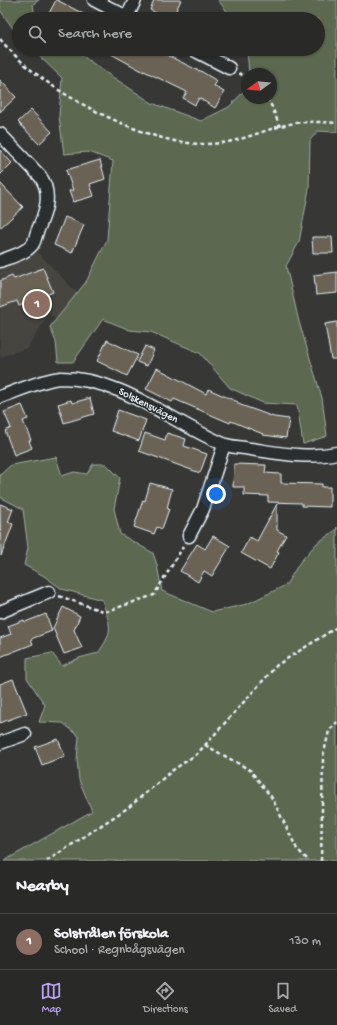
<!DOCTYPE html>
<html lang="en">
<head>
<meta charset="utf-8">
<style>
  :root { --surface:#292a28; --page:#353634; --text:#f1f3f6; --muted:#a5a7a8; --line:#454645; --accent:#bca0f2 }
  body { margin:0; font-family:"Gochi Hand",sans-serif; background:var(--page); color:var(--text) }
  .compass { position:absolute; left:241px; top:68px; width:36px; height:36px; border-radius:50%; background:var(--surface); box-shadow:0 1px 3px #0004; rotate:254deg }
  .you { position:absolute; left:216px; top:494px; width:14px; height:14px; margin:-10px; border:3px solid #fff; border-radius:50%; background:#1a73e8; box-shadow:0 0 0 6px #1a73e833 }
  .badge { display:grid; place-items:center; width:26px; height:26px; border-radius:50%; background:var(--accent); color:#fff; font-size:13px; font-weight:700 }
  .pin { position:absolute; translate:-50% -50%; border:2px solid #fff; box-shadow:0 1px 4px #0006 }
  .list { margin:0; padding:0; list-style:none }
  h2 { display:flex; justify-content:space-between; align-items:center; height:52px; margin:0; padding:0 16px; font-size:17px }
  h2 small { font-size:13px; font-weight:400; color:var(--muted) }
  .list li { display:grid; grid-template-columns:26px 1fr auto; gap:12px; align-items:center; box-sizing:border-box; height:56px; padding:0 16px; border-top:1px solid var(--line) }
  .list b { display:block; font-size:15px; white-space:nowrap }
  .list p { margin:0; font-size:13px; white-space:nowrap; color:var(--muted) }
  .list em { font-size:13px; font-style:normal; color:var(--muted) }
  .icon { flex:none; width:22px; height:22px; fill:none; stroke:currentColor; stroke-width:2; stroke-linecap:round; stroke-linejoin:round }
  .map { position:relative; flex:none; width:337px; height:861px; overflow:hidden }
  .search { position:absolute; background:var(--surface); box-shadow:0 1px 3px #0004; left:12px; right:12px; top:12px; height:44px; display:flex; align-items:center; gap:10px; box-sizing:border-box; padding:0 14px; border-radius:22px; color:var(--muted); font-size:15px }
  .sheet { height:108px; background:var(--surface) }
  nav { display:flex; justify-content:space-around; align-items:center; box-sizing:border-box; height:56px; border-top:1px solid var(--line); background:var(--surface); font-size:11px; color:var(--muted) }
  nav a { display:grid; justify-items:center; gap:2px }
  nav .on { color:var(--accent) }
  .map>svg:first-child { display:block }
  .built { fill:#47453f }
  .green { fill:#5c674f; stroke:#a2aca4 }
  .building { fill:#6b6454; stroke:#e8f1f8 }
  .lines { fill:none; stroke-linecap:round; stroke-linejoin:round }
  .street-casing { stroke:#e8f1f8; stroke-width:15 }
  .path { stroke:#e8f1f8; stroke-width:2.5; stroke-dasharray:4 3; stroke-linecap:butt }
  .street { stroke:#2a2d2e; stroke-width:12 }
  .labels { text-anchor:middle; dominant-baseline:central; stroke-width:3; stroke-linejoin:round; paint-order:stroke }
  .street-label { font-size:11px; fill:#e8f1f8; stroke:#2a2d2e }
</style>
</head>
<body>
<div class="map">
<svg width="337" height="861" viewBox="0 0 337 861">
  <rect width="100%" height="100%" fill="#373836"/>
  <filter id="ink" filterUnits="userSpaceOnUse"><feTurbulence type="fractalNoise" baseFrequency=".025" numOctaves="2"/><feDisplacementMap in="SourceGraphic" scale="8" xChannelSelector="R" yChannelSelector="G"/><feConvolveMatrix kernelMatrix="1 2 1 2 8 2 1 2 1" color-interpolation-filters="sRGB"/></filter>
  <g filter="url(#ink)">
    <path class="built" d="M37 252 79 295 63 322 49 314 27 348 0 357V268L25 259Z"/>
    <path class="green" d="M0 0H39L33 4 35 19H19V37L0 10Z
      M218 0H337V132L318 131 310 140 309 189 299 242 286 266 299 322 322 398 327 436 303 444 297 405 263 403 230 388 200 353 151 332 130 330 103 319 73 362H58L56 342 50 327 86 282 107 240 113 161 89 152 64 154 59 116 62 78 32 49H73L105 72 152 103 201 121 229 107 247 88V98H271V74H249L247 49H318V19H233Z
      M56 457 62 476 74 472 87 474 93 464H106L120 478 114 509 120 534 153 553 157 565 162 591 212 612 247 604 286 585 300 562 317 543 336 530 337 527V861H4L92 811 79 780 77 759 79 736 63 723 39 722 45 705 27 678V658L52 653 62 666 79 658 98 653C115 630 110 626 102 600L62 589 44 576 24 565 28 548 23 509 0 497V475L11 465Z"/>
    <path class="building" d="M56 0H57L93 19H46Z
      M154 0H181L172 19H169L150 10Z
      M102 49H155L199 71V70L217 81 214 86 224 92 215 108 199 98 195 105 183 98 187 92 144 71V72Z
      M0 80 16 97 0 112Z
      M31 110 52 132 39 144 18 122Z
      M0 150 12 163 0 175Z
      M100 160 105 179 90 184 94 196 73 202 69 191 73 190 66 170Z
      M0 183 23 207 0 228Z
      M65 217 84 225 72 253 54 245Z
      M312 237H332L333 253H313Z
      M43 268 53 292 19 306 17 301 0 307V281L12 276 14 279Z
      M337 272V293L316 295 314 275Z
      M337 322V359H331L325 324Z
      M107 340 138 355 127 376 97 361Z
      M145 346 154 350 147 366 137 362Z
      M157 368 206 394 208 389 238 402V404L274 417 289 419 286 438 263 435V434L231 421 230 423 174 399 172 402 146 389Z
      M90 398 94 414 64 423 58 404 71 400 72 403Z
      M22 405 28 419 23 421 31 440 29 441 32 448 14 455 5 431 11 428 4 412Z
      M118 410 146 420 139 441 111 431Z
      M145 433 165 440 167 433 186 439 184 446 207 454 200 473 139 451Z
      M234 464 266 465 265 473 281 474V483L322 484V487H330V507L302 506V503L268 502V496L244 495V487H233Z
      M150 483 172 489 167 508 169 509 162 529 157 527 154 534 134 527 143 500 145 501Z
      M0 504 13 509 8 522 13 524 1 556Z
      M277 504V530L286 535 277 551 279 552 270 569 241 553 250 537 257 541Z
      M213 536 230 546 212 576 204 571 198 582 180 571 197 544 205 549Z
      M63 607 80 616 74 630 82 648 64 654 53 628Z
      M46 614 52 631 31 639 33 644 0 657V638L11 634 8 626 24 620 25 622Z
      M13 679 27 713 0 723V684Z
      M58 739 65 756 42 765 35 747Z"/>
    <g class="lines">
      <g class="street-casing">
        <path id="street" d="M94 0 131 19
          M127 17 135 0
          M192 49 229 68
          M0 134 40 176C53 194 45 214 37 232 35 237 35 243 31 246 24 254 10 257 0 261
          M0 397C17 391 44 379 61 378 122 378 169 421 223 444 230 447 241 447 250 449 279 453 308 459 337 453
          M189 536 203 509 224 445
          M0 612 49 592
          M0 743 25 734"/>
      </g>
      <path class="path" d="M0 39C29 74 69 99 110 118 145 134 181 148 221 143 246 140 270 127 295 123 309 121 323 122 337 123
        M239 73 247 78
        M267 98 272 107 280 127
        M59 596 105 612 154 595 183 547
        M205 745 250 770 272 798 297 849 309 861
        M47 861 129 807 173 770 197 754 277 665 337 627
        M321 861 323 757 329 731 337 722"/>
      <use href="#street" class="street"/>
    </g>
  </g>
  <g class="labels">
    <g class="street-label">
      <text transform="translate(148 406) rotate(27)">Solskensvägen</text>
    </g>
  </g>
</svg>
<svg class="compass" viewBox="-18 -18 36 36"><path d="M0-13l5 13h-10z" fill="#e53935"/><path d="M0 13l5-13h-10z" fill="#a5a7a8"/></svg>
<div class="you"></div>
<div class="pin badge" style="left:37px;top:304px;background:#8d6e63">1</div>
<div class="search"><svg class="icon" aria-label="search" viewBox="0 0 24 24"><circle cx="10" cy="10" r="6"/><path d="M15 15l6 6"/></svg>Search here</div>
</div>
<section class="sheet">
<h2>Nearby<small></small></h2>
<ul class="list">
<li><span class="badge" style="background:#8d6e63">1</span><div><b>Solstrålen förskola</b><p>School · Regnbågsvägen</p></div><em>130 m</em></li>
</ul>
</section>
<nav>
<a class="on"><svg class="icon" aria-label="map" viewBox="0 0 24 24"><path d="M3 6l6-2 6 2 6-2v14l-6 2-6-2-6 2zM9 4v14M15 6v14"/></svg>Map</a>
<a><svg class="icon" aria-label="directions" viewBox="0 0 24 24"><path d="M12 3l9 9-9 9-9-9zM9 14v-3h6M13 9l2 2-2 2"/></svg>Directions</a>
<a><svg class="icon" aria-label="saved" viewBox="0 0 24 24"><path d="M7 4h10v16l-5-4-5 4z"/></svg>Saved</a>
</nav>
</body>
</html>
